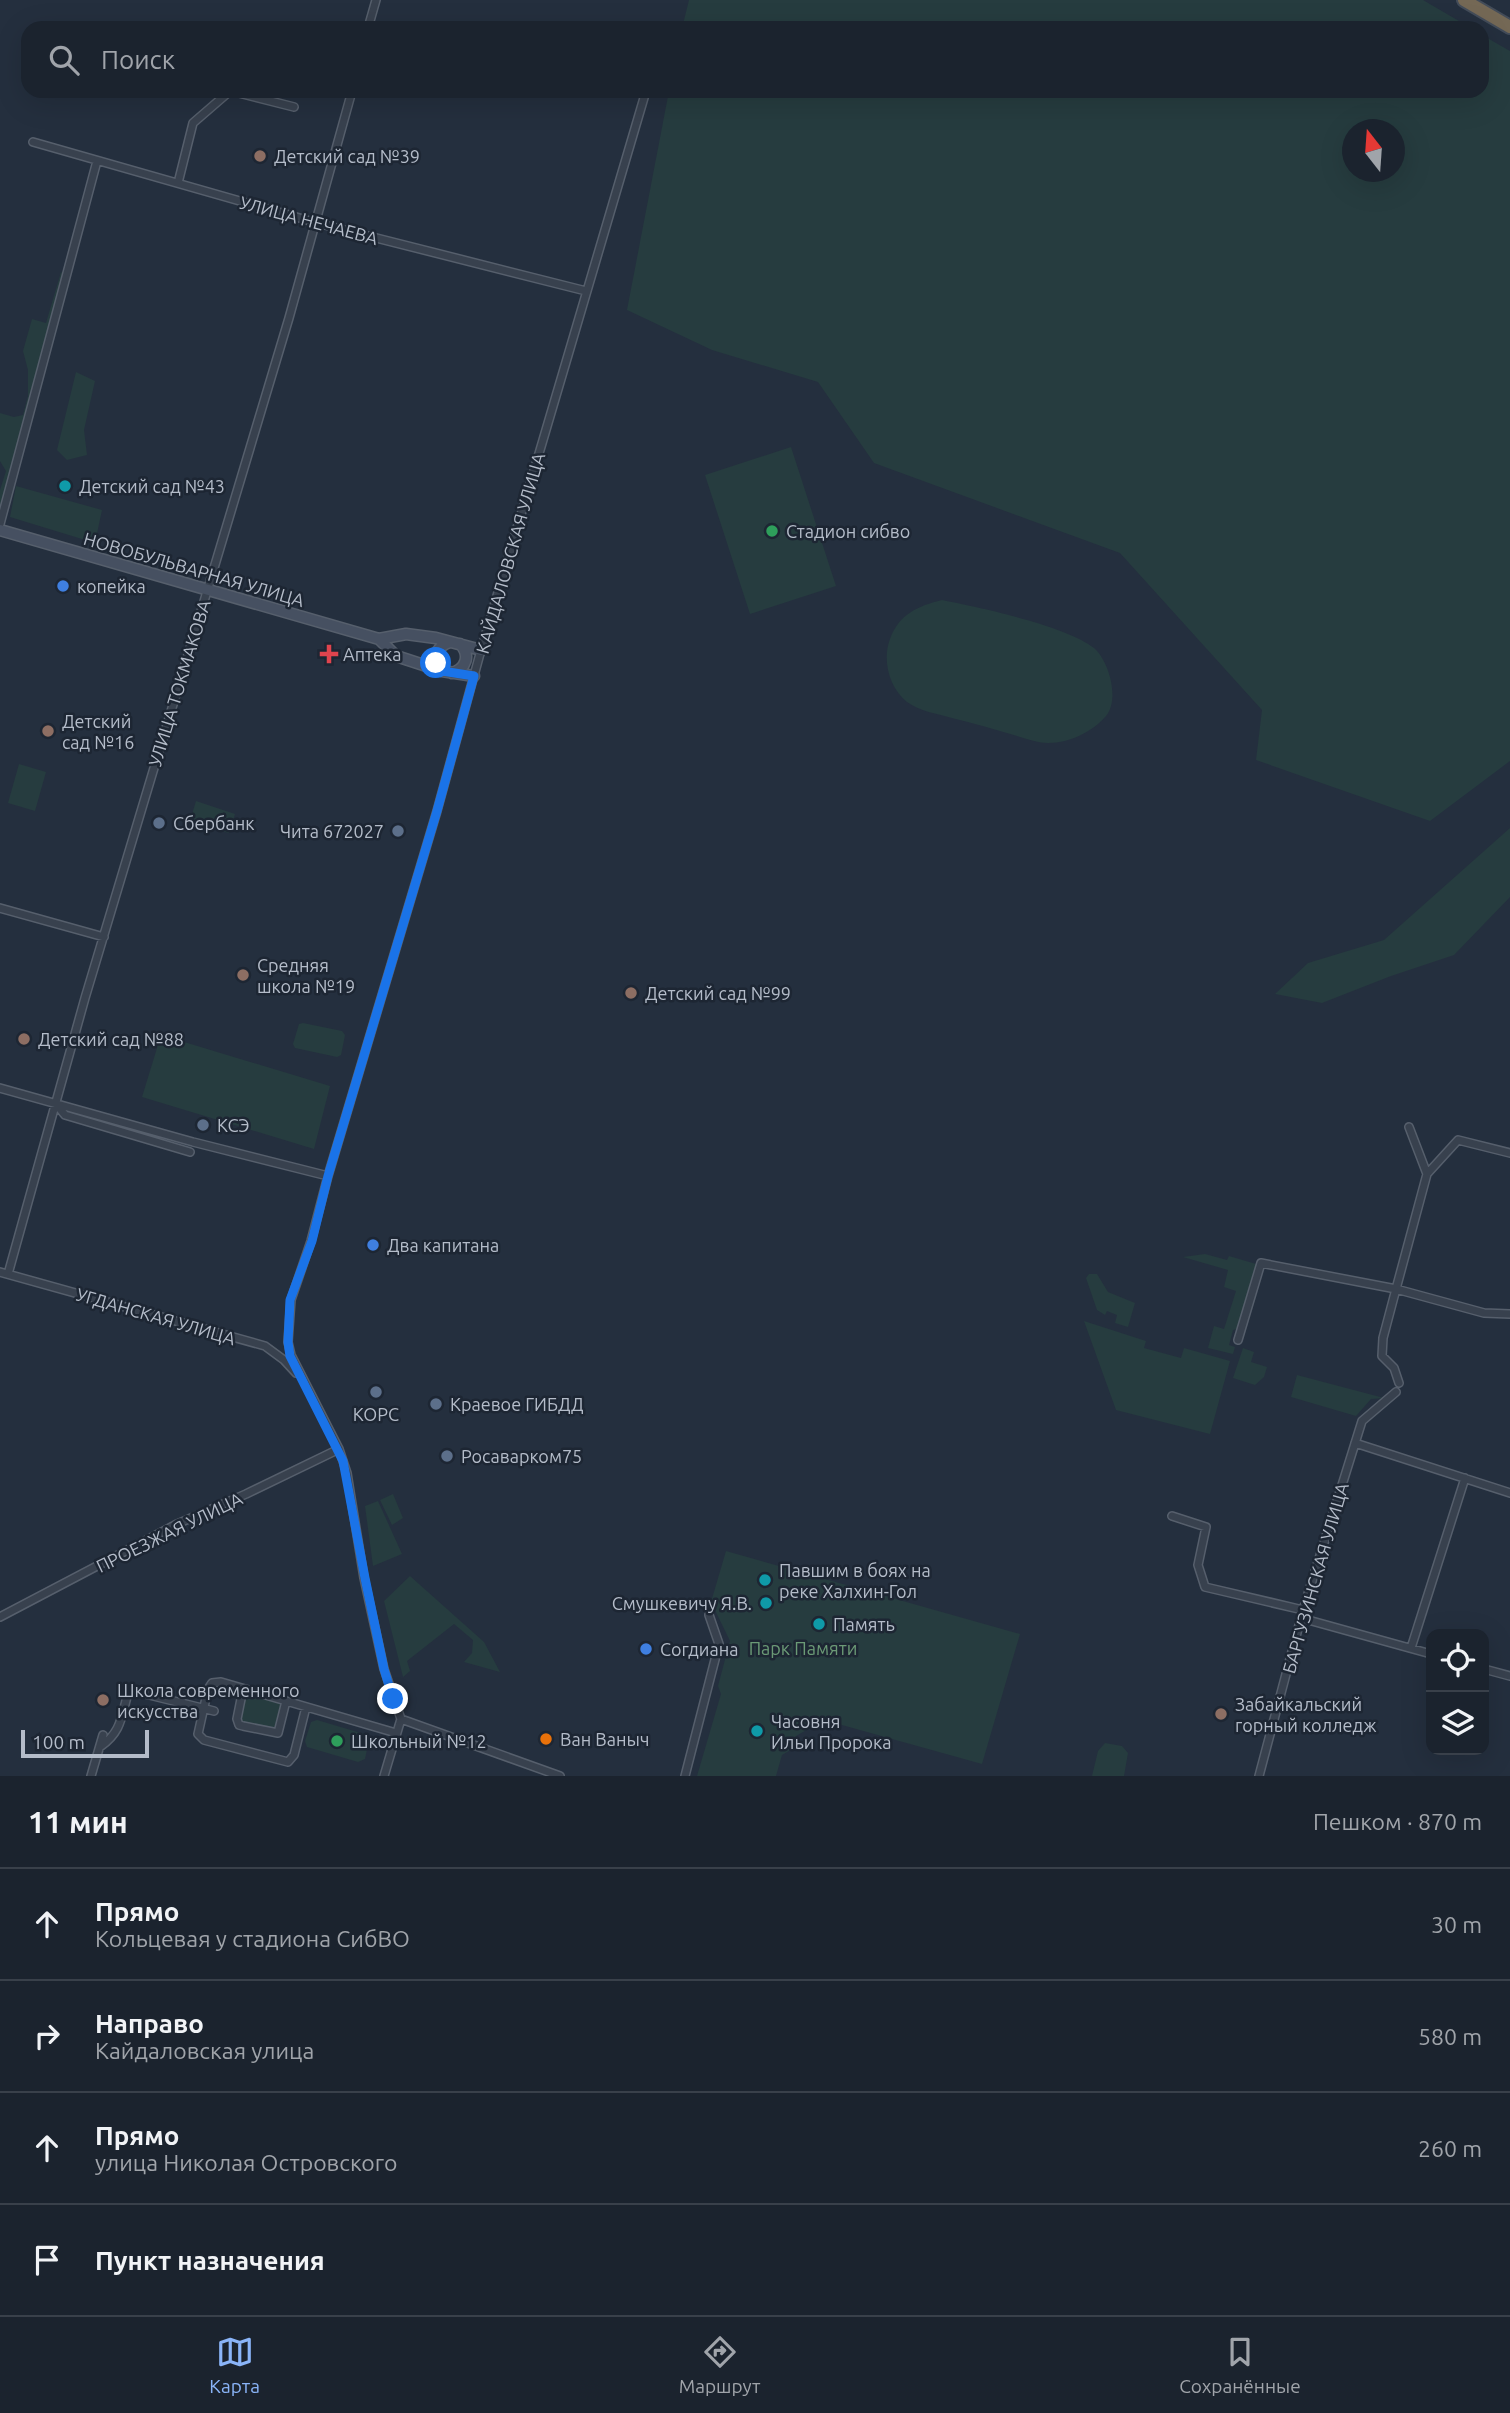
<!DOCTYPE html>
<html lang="ru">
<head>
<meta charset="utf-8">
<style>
  :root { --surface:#1b232e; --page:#282f3a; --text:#f1f3f6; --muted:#a0a4aa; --line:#39404a; --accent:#8ab4f8 }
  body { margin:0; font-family:Ubuntu,sans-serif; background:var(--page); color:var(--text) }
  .controls { position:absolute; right:21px; bottom:21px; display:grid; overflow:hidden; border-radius:14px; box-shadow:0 7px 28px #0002 }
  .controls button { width:63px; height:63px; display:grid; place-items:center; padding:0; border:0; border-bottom:2px solid var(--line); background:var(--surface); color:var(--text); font:35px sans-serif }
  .compass { position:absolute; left:1342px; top:119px; width:63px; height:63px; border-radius:50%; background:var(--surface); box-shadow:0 7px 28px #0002; rotate:343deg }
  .scale { position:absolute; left:21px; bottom:18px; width:128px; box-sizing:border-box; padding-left:7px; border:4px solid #b4bcc9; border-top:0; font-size:19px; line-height:24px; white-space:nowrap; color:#b4bcc9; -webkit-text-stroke:5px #1d2633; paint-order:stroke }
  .stop { position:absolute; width:21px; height:21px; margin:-16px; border:5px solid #1a73e8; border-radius:50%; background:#fff }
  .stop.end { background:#1a73e8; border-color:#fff; box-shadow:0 2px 7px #0008 }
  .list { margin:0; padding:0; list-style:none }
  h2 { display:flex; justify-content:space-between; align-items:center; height:91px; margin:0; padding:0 28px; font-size:30px }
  h2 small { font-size:23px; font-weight:400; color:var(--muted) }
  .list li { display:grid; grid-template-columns:46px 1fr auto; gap:21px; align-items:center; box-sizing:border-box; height:112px; padding:0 28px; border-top:2px solid var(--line) }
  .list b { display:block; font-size:26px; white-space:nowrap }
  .list p { margin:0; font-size:23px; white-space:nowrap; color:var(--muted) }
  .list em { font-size:23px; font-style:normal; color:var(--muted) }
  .icon { flex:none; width:38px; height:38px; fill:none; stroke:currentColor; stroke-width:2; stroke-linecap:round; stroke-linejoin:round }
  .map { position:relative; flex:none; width:1510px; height:1776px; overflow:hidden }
  .search { position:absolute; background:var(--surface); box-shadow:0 7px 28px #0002; left:21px; right:21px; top:21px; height:77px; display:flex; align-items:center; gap:18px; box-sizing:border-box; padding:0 24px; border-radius:21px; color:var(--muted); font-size:26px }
  .sheet { height:539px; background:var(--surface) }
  nav { display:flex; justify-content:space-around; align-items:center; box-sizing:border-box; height:98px; border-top:2px solid var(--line); background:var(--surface); font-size:19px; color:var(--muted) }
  nav a { display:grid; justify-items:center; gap:4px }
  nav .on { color:var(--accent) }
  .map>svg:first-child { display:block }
  .green { fill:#263c3f; fill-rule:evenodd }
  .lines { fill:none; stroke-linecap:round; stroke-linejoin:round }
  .street-casing { stroke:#565f6c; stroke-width:10 }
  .secondary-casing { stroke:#565f6c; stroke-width:13 }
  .highway-casing { stroke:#434c59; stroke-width:16 }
  .street { stroke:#38414e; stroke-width:7 }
  .secondary { stroke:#465061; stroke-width:10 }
  .highway { stroke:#746855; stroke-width:12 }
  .route { stroke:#1a73e8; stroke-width:9 }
  .education-dot { fill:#8d6e63; stroke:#1d2633; stroke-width:2.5 }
  .culture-dot { fill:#0f9aa8; stroke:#1d2633; stroke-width:2.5 }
  .leisure-dot { fill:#2e9e5b; stroke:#1d2633; stroke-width:2.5 }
  .shop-dot { fill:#3f7fe0; stroke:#1d2633; stroke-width:2.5 }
  .health-dot { fill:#e0444e; stroke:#1d2633; stroke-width:2.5 }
  .service-dot { fill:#5c6f8a; stroke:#1d2633; stroke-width:2.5 }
  .food-dot { fill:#e8710a; stroke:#1d2633; stroke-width:2.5 }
  .labels { text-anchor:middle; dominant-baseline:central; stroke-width:5; stroke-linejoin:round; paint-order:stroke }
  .poi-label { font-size:18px; fill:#b4bcc9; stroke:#1d2633; text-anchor:start }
  .street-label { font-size:18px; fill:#b4bcc9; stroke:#1d2633 }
  .park-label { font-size:18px; fill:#6b9a76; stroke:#1d2633 }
</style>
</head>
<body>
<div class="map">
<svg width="1510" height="1776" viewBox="0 0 1510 1776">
  <rect width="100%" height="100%" fill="#242f3e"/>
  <path class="green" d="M689 0H1423L1471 28H682Z
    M1482 35 1510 51V761L1430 821 1256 760 1262 710 1120 553 874 463 818 382 712 350 627 310 669 91H1482ZM1352 130H1394V172H1352Z
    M61 272 65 274 0 514V490L6 471 0 461V413L14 417 23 415 28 396V370L23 351 32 319 46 323Z
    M76 372 95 381 84 430 87 455 67 460 57 450Z
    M791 447 836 586 750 614 705 475Z
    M16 486 102 510 95 543 10 517Z
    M942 600C978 607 1067 626 1094 648 1109 661 1120 699 1106 716 1090 735 1059 748 1034 741 1007 733 980 725 952 718 938 714 919 711 907 702 889 688 882 660 890 639 899 614 918 606 942 600Z
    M19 764 46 772 35 811 8 803Z
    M196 801 235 814 229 833 190 821Z
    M1510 828V897L1454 955 1391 976 1322 1003 1275 994 1308 963 1384 940Z
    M303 1023 342 1031 345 1035 341 1055 337 1057 295 1048 293 1044 299 1024Z
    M161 1035 330 1086 314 1149 142 1097Z
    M1205 1254 1227 1260 1229 1256 1256 1264 1237 1329 1233 1330 1229 1345 1235 1347 1233 1354 1208 1348 1214 1326 1224 1329 1236 1291 1224 1287 1228 1270 1183 1257Z
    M1089 1274H1097L1108 1292 1135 1303 1128 1327 1115 1323 1117 1315 1107 1311 1105 1315 1097 1310 1086 1278Z
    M1084 1321 1146 1341 1144 1348 1181 1358 1184 1348 1230 1361 1210 1434 1116 1410Z
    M1243 1348 1254 1352 1251 1362 1267 1367 1264 1377 1255 1385 1233 1378Z
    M1297 1375 1384 1398 1371 1399 1356 1416 1291 1397Z
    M393 1494 403 1518 392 1525 380 1500Z
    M378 1501 402 1554 373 1566 365 1506Z
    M726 1551 1020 1634 982 1764 824 1720 796 1736 792 1749 782 1755 776 1776H697L721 1694 718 1686 730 1641 711 1602Z
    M410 1576 484 1642 500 1672 464 1662 472 1653 473 1640 454 1624 407 1661 410 1671 403 1677 384 1601Z
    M250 1695 282 1703 278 1730 240 1722C239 1713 241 1699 250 1695Z
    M317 1720 364 1734 369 1740 365 1759 358 1762 307 1747 305 1741 311 1722Z
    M1105 1743 1122 1746 1128 1753 1124 1776H1092L1098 1751Z"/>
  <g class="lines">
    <g class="street-casing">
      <path id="street" d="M368 28 376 0
        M231 91 294 107
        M33 142 317 223 586 291
        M178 183 193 123 230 91
        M0 524 97 161
        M0 908 104 937
        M0 1088 193 1142 328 1176
        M55 1103 65 1115 190 1152
        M1409 1127 1427 1174 1396 1289 1484 1313 1510 1314
        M1427 1174 1458 1140 1510 1153
        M0 1272 265 1346 284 1360 296 1373
        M8 1274 85 998 289 318 352 91
        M1238 1340 1261 1263 1396 1289 1383 1338 1382 1356 1394 1368 1399 1383
        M1355 1443 1510 1493
        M1172 1516 1206 1527 1198 1565 1205 1587 1303 1610
        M0 1617 177 1524 246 1494 339 1449
        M1301 1618 1431 1654
        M1411 1648 1465 1478
        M1484 1669 1510 1676
        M243 1689 237 1719 239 1725 243 1726 278 1733 286 1701
        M306 1707 294 1755 288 1762 204 1740 198 1734 208 1689 212 1683 221 1682 396 1733
        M401 1719 560 1776
        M100 1747C123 1731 121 1715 129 1690L214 1711
        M91 1776 103 1735
        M384 1776 401 1719 384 1669 364 1578 347 1473 339 1449 291 1355 288 1342 291 1300 311 1241 328 1176 437 811 481 650 646 91
        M685 1776 719 1644 709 1615
        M1259 1776 1303 1610 1362 1421 1396 1392"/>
    </g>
    <g class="secondary-casing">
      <path id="secondary" d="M0 530 379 639 406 634 436 638 481 650
        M379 639 396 656 442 671 474 676
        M442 671C431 661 436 646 450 642
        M452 673C466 669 471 655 460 644"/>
    </g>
    <g class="highway-casing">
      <path id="highway" d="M1464 0 1510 27"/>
    </g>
    <use href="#street" class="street"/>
    <use href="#secondary" class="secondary"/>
    <use href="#highway" class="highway"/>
  </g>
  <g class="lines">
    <path class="route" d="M393 1699 384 1669 365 1578 343 1461 290 1356 288 1342 290 1300 312 1241 328 1176 437 811 474 676 442 671 436 663"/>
  </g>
  <g class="education-dot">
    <circle cx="260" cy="156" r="7"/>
    <circle cx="48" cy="731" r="7"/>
    <circle cx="243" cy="975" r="7"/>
    <circle cx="631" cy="993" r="7"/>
    <circle cx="24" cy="1039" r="7"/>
    <circle cx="103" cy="1700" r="7"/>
    <circle cx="1221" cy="1714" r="7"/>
  </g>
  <g class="culture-dot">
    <circle cx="65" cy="486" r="7"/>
    <circle cx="765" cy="1580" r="7"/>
    <circle cx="766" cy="1603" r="7"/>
    <circle cx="819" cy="1624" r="7"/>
    <circle cx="757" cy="1731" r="7"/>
  </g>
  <g class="leisure-dot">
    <circle cx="772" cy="531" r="7"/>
    <circle cx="337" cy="1741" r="7"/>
  </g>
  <g class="shop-dot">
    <circle cx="63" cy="586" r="7"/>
    <circle cx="373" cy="1245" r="7"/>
    <circle cx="646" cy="1649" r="7"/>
  </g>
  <path class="health-dot" d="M325.5 643.5h7v7h7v7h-7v7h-7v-7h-7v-7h7z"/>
  <g class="service-dot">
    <circle cx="159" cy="823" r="7"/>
    <circle cx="398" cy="831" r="7"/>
    <circle cx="203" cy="1125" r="7"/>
    <circle cx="376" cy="1392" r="7"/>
    <circle cx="436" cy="1404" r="7"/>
    <circle cx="447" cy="1456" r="7"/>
  </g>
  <circle class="food-dot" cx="546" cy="1739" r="7"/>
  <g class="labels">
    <g class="poi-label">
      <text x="274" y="156">Детский сад №39</text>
      <text x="79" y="486">Детский сад №43</text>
      <text x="786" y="531">Стадион сибво</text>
      <text x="77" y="586">копейка</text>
      <text x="343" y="654">Аптека</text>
      <text x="62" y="721">Детский<tspan x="62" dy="21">сад №16</tspan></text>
      <text x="173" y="823">Сбербанк</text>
      <text x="384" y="831" text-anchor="end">Чита 672027</text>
      <text x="257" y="965">Средняя<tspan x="257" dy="21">школа №19</tspan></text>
      <text x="645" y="993">Детский сад №99</text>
      <text x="38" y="1039">Детский сад №88</text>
      <text x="217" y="1125">КСЭ</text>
      <text x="387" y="1245">Два капитана</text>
      <text x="450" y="1404">Краевое ГИБДД</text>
      <text x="376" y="1414" text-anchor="middle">КОРС</text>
      <text x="461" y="1456">Росаварком75</text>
      <text x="779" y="1570">Павшим в боях на<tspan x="779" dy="21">реке Халхин-Гол</tspan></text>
      <text x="752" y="1603" text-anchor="end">Смушкевичу Я.В.</text>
      <text x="833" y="1624">Память</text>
      <text x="660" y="1649">Согдиана</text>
      <text x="117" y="1690">Школа современного<tspan x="117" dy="21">искусства</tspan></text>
      <text x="1235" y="1704">Забайкальский<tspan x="1235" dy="21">горный колледж</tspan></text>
      <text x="771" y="1721">Часовня<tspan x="771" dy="21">Ильи Пророка</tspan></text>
      <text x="560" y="1739">Ван Ваныч</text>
      <text x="351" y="1741">Школьный №12</text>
    </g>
    <g class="street-label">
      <text transform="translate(309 220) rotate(15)">УЛИЦА НЕЧАЕВА</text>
      <text transform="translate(510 553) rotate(-74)">КАЙДАЛОВСКАЯ УЛИЦА</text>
      <text transform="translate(194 569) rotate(16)">НОВОБУЛЬВАРНАЯ УЛИЦА</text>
      <text transform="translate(179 683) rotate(-73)">УЛИЦА ТОКМАКОВА</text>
      <text transform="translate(156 1316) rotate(16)">УГДАНСКАЯ УЛИЦА</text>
      <text transform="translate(169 1532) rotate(-26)">ПРОЕЗЖАЯ УЛИЦА</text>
      <text transform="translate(1315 1578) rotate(-74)">БАРГУЗИНСКАЯ УЛИЦА</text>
    </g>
    <g class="park-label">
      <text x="803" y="1648">Парк Памяти</text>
    </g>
  </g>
</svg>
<div class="controls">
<button><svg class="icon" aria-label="locate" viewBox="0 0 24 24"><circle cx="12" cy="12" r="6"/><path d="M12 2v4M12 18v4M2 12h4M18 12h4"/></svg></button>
<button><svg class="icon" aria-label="layers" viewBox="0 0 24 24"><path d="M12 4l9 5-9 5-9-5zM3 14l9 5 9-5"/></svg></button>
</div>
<svg class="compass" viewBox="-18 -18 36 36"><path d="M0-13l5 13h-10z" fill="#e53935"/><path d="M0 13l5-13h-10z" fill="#a0a4aa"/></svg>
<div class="scale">100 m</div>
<div class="stop" style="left:436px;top:663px"></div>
<div class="stop end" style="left:393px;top:1699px"></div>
<div class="search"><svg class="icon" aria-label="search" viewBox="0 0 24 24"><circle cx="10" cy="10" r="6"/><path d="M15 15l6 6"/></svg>Поиск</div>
</div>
<section class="sheet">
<h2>11 мин<small>Пешком · 870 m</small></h2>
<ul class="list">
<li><svg class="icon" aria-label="ahead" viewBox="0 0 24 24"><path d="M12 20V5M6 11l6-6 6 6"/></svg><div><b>Прямо</b><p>Кольцевая у стадиона СибВО</p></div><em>30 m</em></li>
<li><svg class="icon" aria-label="right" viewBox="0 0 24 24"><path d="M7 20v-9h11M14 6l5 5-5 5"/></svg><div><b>Направо</b><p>Кайдаловская улица</p></div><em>580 m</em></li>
<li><svg class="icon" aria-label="ahead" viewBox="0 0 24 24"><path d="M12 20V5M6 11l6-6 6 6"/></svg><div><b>Прямо</b><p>улица Николая Островского</p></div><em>260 m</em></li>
<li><svg class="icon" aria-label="arrive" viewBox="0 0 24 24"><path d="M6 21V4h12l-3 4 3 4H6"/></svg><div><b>Пункт назначения</b></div></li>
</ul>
</section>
<nav>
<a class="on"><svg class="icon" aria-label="map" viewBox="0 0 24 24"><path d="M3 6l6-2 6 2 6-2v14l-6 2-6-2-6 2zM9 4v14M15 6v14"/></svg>Карта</a>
<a><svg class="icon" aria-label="directions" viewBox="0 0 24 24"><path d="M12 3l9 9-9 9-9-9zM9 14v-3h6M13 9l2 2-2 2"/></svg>Маршрут</a>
<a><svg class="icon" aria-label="saved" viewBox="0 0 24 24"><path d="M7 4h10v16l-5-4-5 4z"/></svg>Сохранённые</a>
</nav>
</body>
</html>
